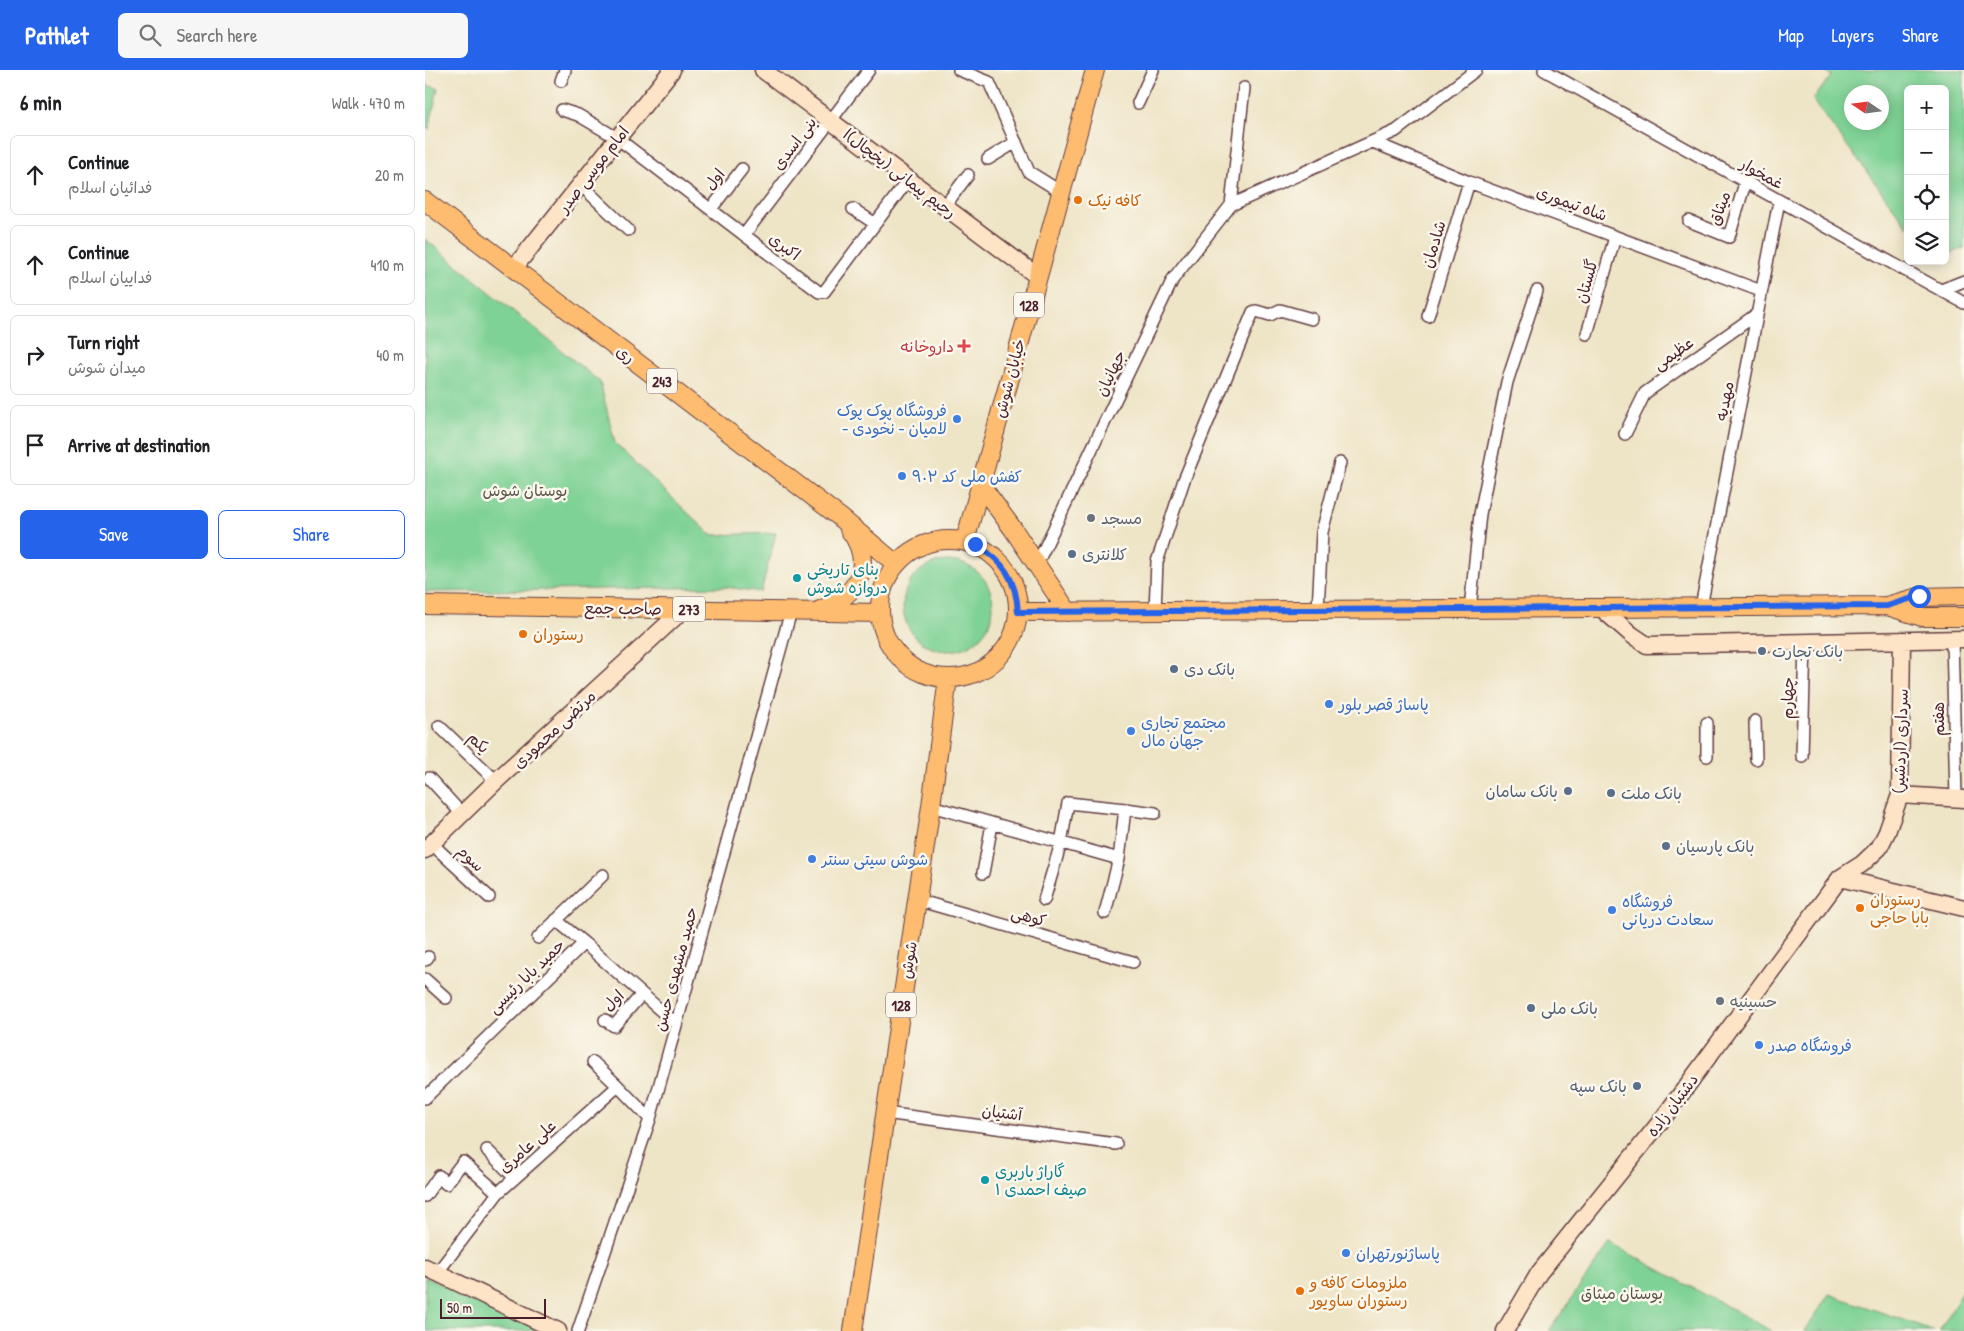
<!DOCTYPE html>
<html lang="en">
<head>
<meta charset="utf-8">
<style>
  :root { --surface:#fff; --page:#f6f6f6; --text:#202124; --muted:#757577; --line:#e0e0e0; --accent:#2563eb }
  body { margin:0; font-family:"Patrick Hand","Playpen Sans Arabic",sans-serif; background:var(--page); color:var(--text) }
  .controls { position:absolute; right:15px; top:15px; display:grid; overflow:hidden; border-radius:8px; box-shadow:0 2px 12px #0003 }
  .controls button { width:45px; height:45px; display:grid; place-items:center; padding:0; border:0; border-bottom:1px solid var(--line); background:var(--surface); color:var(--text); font:25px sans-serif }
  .compass { position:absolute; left:1419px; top:15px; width:45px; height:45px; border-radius:50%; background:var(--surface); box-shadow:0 2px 12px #0003; rotate:283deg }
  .scale { position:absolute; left:15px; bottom:12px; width:106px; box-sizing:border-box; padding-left:5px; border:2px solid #4a1f2b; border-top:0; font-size:14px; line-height:18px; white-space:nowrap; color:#4a1f2b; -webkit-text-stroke:4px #fbf7ec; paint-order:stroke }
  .stop { position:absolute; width:15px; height:15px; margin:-11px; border:4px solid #2563eb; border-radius:50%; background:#fff }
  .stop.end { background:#2563eb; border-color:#fff; box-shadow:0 1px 5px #0008 }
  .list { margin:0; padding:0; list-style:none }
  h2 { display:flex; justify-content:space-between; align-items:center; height:65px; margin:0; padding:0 20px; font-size:21px }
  h2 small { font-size:16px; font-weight:400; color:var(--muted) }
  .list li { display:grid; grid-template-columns:32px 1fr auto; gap:15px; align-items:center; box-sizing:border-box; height:80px; margin:0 10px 10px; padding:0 10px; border:1px solid var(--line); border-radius:8px }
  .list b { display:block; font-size:19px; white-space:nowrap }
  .list p { margin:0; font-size:16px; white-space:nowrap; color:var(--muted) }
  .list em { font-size:16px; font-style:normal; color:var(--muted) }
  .actions { display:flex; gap:10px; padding:15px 20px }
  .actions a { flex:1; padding:11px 0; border:1px solid var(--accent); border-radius:8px; text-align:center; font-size:18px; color:var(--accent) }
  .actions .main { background:var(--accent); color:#fff }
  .icon { flex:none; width:28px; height:28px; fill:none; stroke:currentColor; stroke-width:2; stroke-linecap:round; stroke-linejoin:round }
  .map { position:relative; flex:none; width:1539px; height:1261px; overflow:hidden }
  header { display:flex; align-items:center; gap:30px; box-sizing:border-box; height:70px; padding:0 25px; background:var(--accent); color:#fff }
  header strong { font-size:24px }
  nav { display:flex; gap:28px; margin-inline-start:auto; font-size:18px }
  .search { width:350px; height:45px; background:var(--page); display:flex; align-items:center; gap:12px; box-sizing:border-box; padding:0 18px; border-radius:8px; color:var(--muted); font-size:19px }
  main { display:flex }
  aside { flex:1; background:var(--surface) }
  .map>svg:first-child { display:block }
  .green { fill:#7fd295; stroke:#647860; fill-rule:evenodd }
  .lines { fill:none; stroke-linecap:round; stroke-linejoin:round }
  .street-casing { stroke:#633d42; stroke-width:14 }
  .secondary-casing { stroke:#633d42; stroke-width:19 }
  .primary-casing { stroke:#633d42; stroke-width:20 }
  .street { stroke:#fff; stroke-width:11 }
  .secondary { stroke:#fee4c6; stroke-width:16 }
  .primary { stroke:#fdbc70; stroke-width:18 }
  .route { stroke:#2563eb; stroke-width:6 }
  .food-dot { fill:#e8710a; stroke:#fbf7ec; stroke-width:2 }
  .health-dot { fill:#e0444e; stroke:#fbf7ec; stroke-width:2 }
  .shop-dot { fill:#3f7fe0; stroke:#fbf7ec; stroke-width:2 }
  .worship-dot { fill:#6b7280; stroke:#fbf7ec; stroke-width:2 }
  .service-dot { fill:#5c6f8a; stroke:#fbf7ec; stroke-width:2 }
  .culture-dot { fill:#0f9aa8; stroke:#fbf7ec; stroke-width:2 }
  .labels { text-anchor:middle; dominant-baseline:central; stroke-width:5; stroke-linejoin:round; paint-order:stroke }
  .shield { fill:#fbf7ec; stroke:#7f6065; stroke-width:1 }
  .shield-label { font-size:15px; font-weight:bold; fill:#4a1f2b }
  .street-label { font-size:16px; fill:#4a1f2b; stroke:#fbf7ec }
  .food-label { font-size:16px; fill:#c56008; stroke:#fbf7ec; text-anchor:start }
  .health-label { font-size:16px; fill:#be3a42; stroke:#fbf7ec; text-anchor:end }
  .shop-label { font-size:16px; fill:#366cbe; stroke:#fbf7ec; text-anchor:start }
  .park-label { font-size:16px; fill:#5a554b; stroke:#fbf7ec }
  .worship-label { font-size:16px; fill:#5b616d; stroke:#fbf7ec; text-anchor:start }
  .service-label { font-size:16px; fill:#4e5e75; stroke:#fbf7ec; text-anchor:start }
  .culture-label { font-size:16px; fill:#0d838f; stroke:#fbf7ec; text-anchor:start }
</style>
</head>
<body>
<header>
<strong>Pathlet</strong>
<div class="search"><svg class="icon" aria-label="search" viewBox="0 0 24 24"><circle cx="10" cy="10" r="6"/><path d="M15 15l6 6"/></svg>Search here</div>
<nav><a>Map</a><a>Layers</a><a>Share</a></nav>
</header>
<main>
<aside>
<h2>6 min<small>Walk · 470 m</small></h2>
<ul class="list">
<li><svg class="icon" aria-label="ahead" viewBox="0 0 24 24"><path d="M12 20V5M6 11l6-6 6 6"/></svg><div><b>Continue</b><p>فدائیان اسلام</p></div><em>20 m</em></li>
<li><svg class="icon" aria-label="ahead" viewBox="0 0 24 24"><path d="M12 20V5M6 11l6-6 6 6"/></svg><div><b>Continue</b><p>فداییان اسلام</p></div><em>410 m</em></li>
<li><svg class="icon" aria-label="right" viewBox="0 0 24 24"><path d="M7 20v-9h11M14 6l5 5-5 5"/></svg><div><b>Turn right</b><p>میدان شوش</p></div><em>40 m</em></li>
<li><svg class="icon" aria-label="arrive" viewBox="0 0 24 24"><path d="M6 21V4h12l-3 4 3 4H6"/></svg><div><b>Arrive at destination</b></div></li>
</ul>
<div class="actions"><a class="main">Save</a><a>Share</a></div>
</aside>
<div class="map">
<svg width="1539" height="1261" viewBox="0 0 1539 1261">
  <rect width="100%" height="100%" fill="#fbf7ec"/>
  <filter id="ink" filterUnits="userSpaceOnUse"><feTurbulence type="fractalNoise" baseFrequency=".02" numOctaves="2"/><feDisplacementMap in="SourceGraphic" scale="10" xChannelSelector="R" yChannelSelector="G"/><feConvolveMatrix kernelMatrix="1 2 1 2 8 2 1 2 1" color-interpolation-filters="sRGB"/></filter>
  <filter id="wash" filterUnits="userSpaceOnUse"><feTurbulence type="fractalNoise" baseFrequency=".0096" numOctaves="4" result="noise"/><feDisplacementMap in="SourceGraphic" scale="20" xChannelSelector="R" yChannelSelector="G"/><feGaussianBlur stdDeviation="1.12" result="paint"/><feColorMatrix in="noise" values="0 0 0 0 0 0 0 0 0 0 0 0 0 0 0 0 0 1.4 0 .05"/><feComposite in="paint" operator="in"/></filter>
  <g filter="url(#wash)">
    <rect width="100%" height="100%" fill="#eee4c6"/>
    <path class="green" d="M1401 0H1539V178L1524 184 1520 180V19H1483V157L1388 30 1406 6ZM1426 22H1456V52H1426Z
      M0 15 13 18 4 59 0 58Z
      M0 169 175 312 190 373 286 465 351 463 336 522 300 517 0 522Z
      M478 536a45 45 0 1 1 90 0a45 45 0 1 1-90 0Z
      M1185 1173 1347 1261H1124Z
      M0 1207 120 1261H0Z
      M1539 1220V1261H1514Z
      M1404 1224 1510 1261H1380Z"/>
  </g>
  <g filter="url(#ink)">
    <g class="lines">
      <g class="street-casing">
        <path id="street" d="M534 0 564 12 604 102 636 122
          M1119 0 1539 233
          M136 11 140 0
          M713 33 728 0
          M137 40 153 45 192 68 394 222H399L483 110
          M948 72 1044 112 1336 221
          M563 89 591 72
          M155 114 203 160
          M806 135 819 18
          M519 137 543 105
          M286 139 317 99
          M428 139 449 153
          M1264 151 1304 167 1320 113
          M319 165 444 0
          M1516 220 1539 211
          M1003 246 1044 112
          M1162 264 1190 167
          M1200 364 1220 323 1332 244
          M611 496 748 209 806 135 971 61 1051 0
          M1276 537 1354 131
          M1045 539 1055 444 1082 312 1112 221
          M893 540 897 462 915 393
          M730 541 732 492 759 410 828 242 831 241 845 245 855 240 887 249
          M1527 569 1531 728
          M1330 651 1331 689
          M1282 653V686
          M14 656 71 711
          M1377 686 1380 572
          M4 708 37 744
          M506 736 694 789
          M700 739 730 743
          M7 774 64 827
          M558 803 567 754
          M492 830 708 892
          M619 830 636 773 643 733 700 739 694 789 680 843
          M131 850 159 873
          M113 868 178 805
          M0 890 3 887
          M0 909 21 928
          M180 950 189 956 217 924
          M168 992 193 1016
          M0 1028 159 873 251 954
          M460 1043 691 1074
          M62 1080 90 1108
          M0 1126 14 1106 21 1114 38 1092 73 1123
          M12 1203 73 1123 193 1016 225 1049
          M153 1261 225 1049 366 541"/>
      </g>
      <g class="secondary-casing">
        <path id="secondary" d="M338 0 612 206
          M89 198 247 0
          M1176 538 1207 565 1222 575 1539 569
          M1475 725 1539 729
          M0 780 71 711 259 539
          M1415 808 1539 838
          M0 1197 133 1261
          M1080 1261 1114 1203 1236 1051 1415 808 1437 794 1454 778 1462 762 1475 725 1477 570"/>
      </g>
      <g class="primary-casing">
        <path id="primary" d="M0 131 416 448 471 494
          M555 414 588 459 643 542
          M455 539a69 69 0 1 1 138 0a69 69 0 1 1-138 0Z
          M540 471 670 0
          M0 535 455 543
          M1462 536 1494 527 1539 526
          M395 540C433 525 451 495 424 459
          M593 542 1462 536 1497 547H1539
          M428 1261 506 736 523 608"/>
      </g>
      <use href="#street" class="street"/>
      <use href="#secondary" class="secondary"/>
      <use href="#primary" class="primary"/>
    </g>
  </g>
  <g class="lines" filter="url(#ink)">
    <path class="route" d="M550 474C579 491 591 509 593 542L1462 536 1494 526"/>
  </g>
  <g class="food-dot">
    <circle cx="653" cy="130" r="5"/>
    <circle cx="98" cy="564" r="5"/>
    <circle cx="1435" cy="838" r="5"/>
    <circle cx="875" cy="1221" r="5"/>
  </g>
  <path class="health-dot" d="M536.5 268.5h5v5h5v5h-5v5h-5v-5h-5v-5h5z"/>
  <g class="shop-dot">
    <circle cx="532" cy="349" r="5"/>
    <circle cx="477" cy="406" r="5"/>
    <circle cx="904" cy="634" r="5"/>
    <circle cx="706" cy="661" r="5"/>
    <circle cx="387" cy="789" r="5"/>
    <circle cx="1187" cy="840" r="5"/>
    <circle cx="1334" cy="975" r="5"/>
    <circle cx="921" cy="1183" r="5"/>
  </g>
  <g class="worship-dot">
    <circle cx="666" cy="448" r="5"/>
    <circle cx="1295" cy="931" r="5"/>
  </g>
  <g class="service-dot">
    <circle cx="647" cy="484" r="5"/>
    <circle cx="1337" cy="581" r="5"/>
    <circle cx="749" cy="599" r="5"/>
    <circle cx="1143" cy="721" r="5"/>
    <circle cx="1186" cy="723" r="5"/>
    <circle cx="1241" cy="776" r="5"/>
    <circle cx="1106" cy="938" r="5"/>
    <circle cx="1212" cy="1016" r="5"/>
  </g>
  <g class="culture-dot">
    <circle cx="372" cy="508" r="5"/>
    <circle cx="560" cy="1110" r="5"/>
  </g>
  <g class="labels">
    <g class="shield">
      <rect x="589" y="222.5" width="30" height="25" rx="4"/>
      <rect x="222" y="298.5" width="30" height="25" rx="4"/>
      <rect x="248" y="526.5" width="32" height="25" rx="4"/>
      <rect x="461" y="922.5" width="30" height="25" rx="4"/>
    </g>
    <g class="shield-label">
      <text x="604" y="235">128</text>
      <text x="237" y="311">243</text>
      <text x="264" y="539">273</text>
      <text x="476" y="935">128</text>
    </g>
    <g class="street-label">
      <text transform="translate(369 73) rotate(-53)">بنی اسدی</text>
      <text transform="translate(168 99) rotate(-52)">امام موسی صدر</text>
      <text transform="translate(475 103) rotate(37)">رحیم پیمانی (یخچال)ا</text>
      <text transform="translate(1337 103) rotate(29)">غمخوار</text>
      <text transform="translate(289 109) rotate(-51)">اول</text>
      <text transform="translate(1147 133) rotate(20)">شاه تیموری</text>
      <text transform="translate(1294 138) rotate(-69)">میثاق</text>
      <text transform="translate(1008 174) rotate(-73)">شادمان</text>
      <text transform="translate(360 176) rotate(37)">اکبری</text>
      <text transform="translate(1161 211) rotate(-74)">گلستان</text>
      <text transform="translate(1248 283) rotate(-35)">عظیمی</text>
      <text transform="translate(201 284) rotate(37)">ری</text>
      <text transform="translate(685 303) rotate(-64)">جهانیان</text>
      <text transform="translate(584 308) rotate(-75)">خیابان شوش</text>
      <text transform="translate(1299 331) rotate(-79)">مهدیه</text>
      <text transform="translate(198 538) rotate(1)">صاحب جمع</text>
      <text transform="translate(1362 628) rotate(-89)">چهارم</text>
      <text transform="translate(1513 649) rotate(-91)">هفتم</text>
      <text transform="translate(129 659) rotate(-43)">مرتضی محمودی</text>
      <text transform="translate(1475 671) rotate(-88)">سرداری (اردشیر)</text>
      <text transform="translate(54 672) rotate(44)">یکم</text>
      <text transform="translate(46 788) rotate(43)">سوم</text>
      <text transform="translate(604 846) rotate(16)">کوهی</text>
      <text transform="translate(483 890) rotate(-81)">شوش</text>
      <text transform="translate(250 899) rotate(-75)">حمید مشهدی حسن</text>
      <text transform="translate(101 906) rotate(-44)">حمید بابا رئیسی</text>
      <text transform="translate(188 930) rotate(-43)">اول</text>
      <text transform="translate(1247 1035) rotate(-53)">دشتبان زاده</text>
      <text transform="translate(577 1042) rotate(7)">آشتیان</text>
      <text transform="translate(102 1076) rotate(-42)">علی عامری</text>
    </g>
    <g class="food-label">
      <text x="663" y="130">کافه نیک</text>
      <text x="108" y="564">رستوران</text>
      <text x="1445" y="829">رستوران<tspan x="1445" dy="18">بابا حاجی</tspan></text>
      <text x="885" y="1212">ملزومات کافه و<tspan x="885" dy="18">رستوران ساویور</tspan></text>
    </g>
    <g class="health-label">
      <text x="529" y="276">داروخانه</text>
    </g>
    <g class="shop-label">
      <text x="522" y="340" text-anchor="end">فروشگاه پوک پوک<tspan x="522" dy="18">- لاميان - نخودی</tspan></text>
      <text x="487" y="406">کفش ملی کد ۹۰۲</text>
      <text x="914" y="634">پاساژ قصر بلور</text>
      <text x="716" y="652">مجتمع تجاری<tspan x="716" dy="18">جهان مال</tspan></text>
      <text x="397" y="789">شوش سیتی سنتر</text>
      <text x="1197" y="831">فروشگاه<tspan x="1197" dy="18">سعادت دریانی</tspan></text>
      <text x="1344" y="975">فروشگاه صدر</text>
      <text x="931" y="1183">پاساژنورتهران</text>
    </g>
    <g class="park-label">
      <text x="100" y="420">بوستان شوش</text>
      <text x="1197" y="1223">بوستان میثاق</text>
    </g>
    <g class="worship-label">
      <text x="676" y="448">مسجد</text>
      <text x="1305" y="931">حسینیه</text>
    </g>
    <g class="service-label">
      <text x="657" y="484">کلانتری</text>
      <text x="1347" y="581">بانک تجارت</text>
      <text x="759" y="599">بانک دی</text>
      <text x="1133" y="721" text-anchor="end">بانک سامان</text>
      <text x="1196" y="723">بانک ملت</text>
      <text x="1251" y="776">بانک پارسیان</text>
      <text x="1116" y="938">بانک ملی</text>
      <text x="1202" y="1016" text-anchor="end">بانک سپه</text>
    </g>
    <g class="culture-label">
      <text x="382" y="499">بنای تاریخی<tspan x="382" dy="18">دروازه شوش</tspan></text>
      <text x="570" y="1101">گاراژ باربری<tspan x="570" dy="18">صیف احمدی ۱</tspan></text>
    </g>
  </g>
</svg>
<div class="controls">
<button>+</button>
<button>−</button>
<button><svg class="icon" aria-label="locate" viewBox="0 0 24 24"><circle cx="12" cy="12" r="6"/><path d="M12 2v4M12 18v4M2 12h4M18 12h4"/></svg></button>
<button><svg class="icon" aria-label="layers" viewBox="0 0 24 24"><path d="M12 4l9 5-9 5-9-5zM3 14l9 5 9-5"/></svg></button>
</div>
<svg class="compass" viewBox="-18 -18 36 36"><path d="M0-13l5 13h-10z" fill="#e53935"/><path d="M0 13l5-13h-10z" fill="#757577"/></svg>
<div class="scale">50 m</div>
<div class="stop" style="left:1494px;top:526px"></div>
<div class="stop end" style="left:550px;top:474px"></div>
</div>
</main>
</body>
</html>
